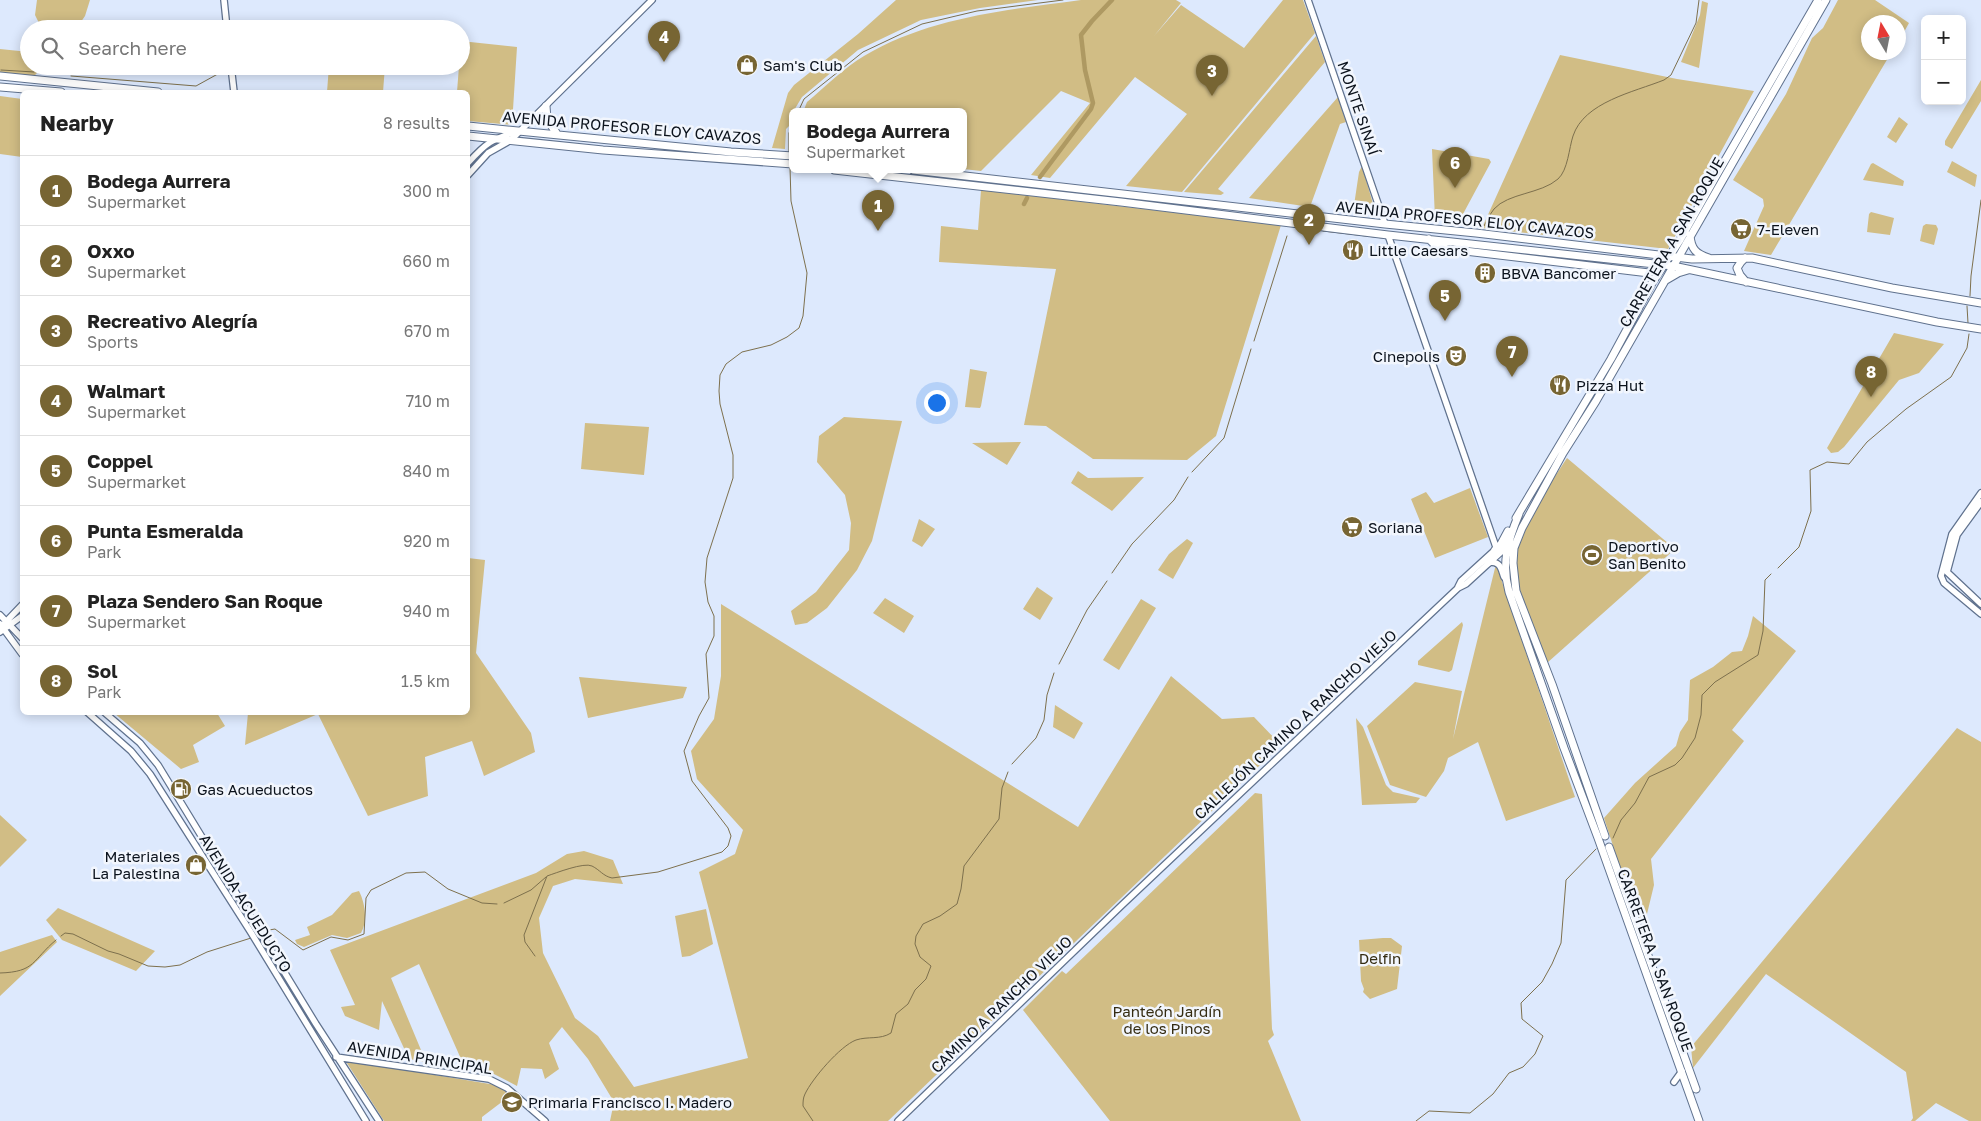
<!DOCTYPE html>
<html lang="en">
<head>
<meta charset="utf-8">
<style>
  :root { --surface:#fff; --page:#f6f6f6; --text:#222; --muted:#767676; --line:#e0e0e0; --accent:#776533 }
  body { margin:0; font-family:"Golos Text",sans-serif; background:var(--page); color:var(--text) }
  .controls { position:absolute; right:15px; top:15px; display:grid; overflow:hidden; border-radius:8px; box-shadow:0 2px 12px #0003 }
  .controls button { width:45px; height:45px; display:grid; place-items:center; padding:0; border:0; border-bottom:1px solid var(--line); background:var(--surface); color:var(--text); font:25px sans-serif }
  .compass { position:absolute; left:1861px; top:15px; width:45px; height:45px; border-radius:50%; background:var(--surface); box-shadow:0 2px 12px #0003; rotate:350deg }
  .you { position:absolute; left:936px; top:402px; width:18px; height:18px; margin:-12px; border:4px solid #fff; border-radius:50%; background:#1a73e8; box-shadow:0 0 0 8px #1a73e833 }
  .badge { display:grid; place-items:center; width:32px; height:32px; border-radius:50%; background:var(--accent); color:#fff; font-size:16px; font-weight:700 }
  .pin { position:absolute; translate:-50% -41px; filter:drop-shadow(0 1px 2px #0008) }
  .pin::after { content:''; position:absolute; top:26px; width:18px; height:15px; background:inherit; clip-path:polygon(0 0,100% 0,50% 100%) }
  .popup { position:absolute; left:789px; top:108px; width:178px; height:65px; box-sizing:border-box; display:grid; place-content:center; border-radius:8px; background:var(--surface); filter:drop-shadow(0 1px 4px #0005); font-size:16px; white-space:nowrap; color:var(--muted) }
  .popup b { font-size:19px; color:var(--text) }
  .popup::after { content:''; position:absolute; left:50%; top:100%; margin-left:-10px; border:10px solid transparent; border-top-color:var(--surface) }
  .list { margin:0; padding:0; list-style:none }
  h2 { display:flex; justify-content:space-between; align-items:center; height:65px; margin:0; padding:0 20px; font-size:21px }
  h2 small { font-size:16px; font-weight:400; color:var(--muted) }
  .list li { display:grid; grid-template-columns:32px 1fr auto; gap:15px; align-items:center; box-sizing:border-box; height:70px; padding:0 20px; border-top:1px solid var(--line) }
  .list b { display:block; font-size:19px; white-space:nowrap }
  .list p { margin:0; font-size:16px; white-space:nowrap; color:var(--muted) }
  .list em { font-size:16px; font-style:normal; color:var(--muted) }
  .icon { flex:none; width:28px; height:28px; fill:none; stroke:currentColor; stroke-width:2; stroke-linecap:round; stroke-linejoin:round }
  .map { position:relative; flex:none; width:1981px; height:1121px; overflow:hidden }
  .search { position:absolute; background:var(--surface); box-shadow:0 2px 12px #0003; left:20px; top:20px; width:450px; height:55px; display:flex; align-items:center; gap:12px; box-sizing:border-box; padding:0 18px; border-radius:28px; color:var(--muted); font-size:19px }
  .panel { position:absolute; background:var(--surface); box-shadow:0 2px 12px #0003; left:20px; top:90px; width:450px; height:625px; border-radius:8px }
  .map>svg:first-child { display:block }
  .green { fill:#d1bd85 }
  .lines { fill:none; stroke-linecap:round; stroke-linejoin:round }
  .stream { stroke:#7d704d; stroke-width:1 }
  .canal { stroke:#ae9962; stroke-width:4.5 }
  .minor-casing { stroke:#60728e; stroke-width:8 }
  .major-casing { stroke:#60728e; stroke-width:9 }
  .minor { stroke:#fff; stroke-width:5.5 }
  .major { stroke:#fff; stroke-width:7 }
  .labels { text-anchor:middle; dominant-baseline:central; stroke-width:5; stroke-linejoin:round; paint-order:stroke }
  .poi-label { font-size:15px; fill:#0b121c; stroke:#f2f6fd; text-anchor:start }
  .street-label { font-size:15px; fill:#0b121c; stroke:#f2f6fd }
  .park-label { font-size:15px; fill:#352c12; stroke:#f2f6fd }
</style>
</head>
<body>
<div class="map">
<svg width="1981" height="1121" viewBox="0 0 1981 1121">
  <rect width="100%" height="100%" fill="#dde9fd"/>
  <path class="green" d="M37 0H90L85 16 76 29H42L35 15Z
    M896 0H1038L980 8 921 20 858 50 802 97 793 112 791 124 786 129 785 149 772 148 788 93 794 85 858 34Z
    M1081 0H1176L1181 3 1154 36 1181 5 1244 48 1283 0H1303L1315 33 1182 192 1126 186 1187 114 1135 77 1050 178 1031 175 1090 103 1061 91 981 171 963 169V112H803L807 102C825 87 845 67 864 56 930 17 1007 10 1081 0Z
    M1838 0H1875L1909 23 1899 41 1898 22H1868V52L1891 53 1771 255 1744 251 1764 206 1763 199 1733 180 1786 94 1812 38 1823 28Z
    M1702 1 1708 3 1699 68 1681 62 1700 15Z
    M1316 36 1325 62 1218 189 1224 193 1221 195 1184 192Z
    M461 41 517 47 512 125 468 121V92H457L459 66H461Z
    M0 49 29 52V66H38V72L33 77 0 74Z
    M1560 55 1677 79 1754 91 1668 249 1482 228Z
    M329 66H385L383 92H327Z
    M1981 80V101L1952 149 1945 145V141Z
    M0 96 22 99V157L0 154Z
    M1338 97 1346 122 1340 124 1310 207 1249 198Z
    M1899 117 1908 124 1896 143 1887 137Z
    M1432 149 1489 159 1491 162 1463 214 1453 222 1435 219Z
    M1952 161 1977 175 1975 187 1947 172Z
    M1873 163 1904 181 1903 186 1863 180 1871 164Z
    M1362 166 1376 214 1353 212 1359 172Z
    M981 190 1281 225 1216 436 1187 460 1093 459 1046 426 1024 425 1056 269 939 262 941 226 978 230Z
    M1871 212 1894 218 1890 235 1867 232 1869 214Z
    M1926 224 1936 225 1938 229 1934 245 1920 241 1923 226Z
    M1894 333 1944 344 1919 373 1899 380 1844 447 1838 452 1831 453 1827 448Z
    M970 369 987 372 981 406 980 408 965 407Z
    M844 417 902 421 872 541 857 570 827 608 807 623 795 625 791 611 816 592 849 550 851 523 845 495 817 462 819 436Z
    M585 423 649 427 644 475 581 469Z
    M1021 442 1007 465 972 443Z
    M1567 458 1675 549 1547 663C1535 631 1518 598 1515 564 1513 534 1551 483 1567 458Z
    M1078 471 1088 478 1144 477 1112 511 1071 483Z
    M1470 488 1488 537 1435 558 1411 499 1426 492 1434 503Z
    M919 519 935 529 922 547 912 541Z
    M1187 539 1193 543 1173 579 1158 570 1169 554Z
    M468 558 485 560 476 653 531 733 535 752 484 776 472 741 425 757 428 796 368 816 318 714 245 745 248 713 468 712Z
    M1496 564 1575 797 1506 821 1478 742 1448 758 1444 771 1426 797 1390 785 1367 726 1415 682 1462 691 1453 739Z
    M1037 587 1053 598 1040 620 1023 609Z
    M885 598 914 616 904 633 873 613Z
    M1141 599 1156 608 1119 670 1103 660Z
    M721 604 1078 827 1171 676 1222 719 1254 717 1281 745 888 1121H610L614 1102 588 1059 562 1027 549 1043 559 1069 545 1079 542 1069 521 1068 517 1086 492 1073 465 1068 419 964 391 978 426 1062 409 1059 382 1001 379 1030 345 1016 341 1007 355 1005 330 950 536 873 567 854 584 851 613 860 623 884 575 879 553 886 539 918 543 953 575 1018 598 1036 634 1087 748 1058 699 872 735 854 743 830 697 779 691 751 714 719 721 676Z
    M1753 616 1796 651 1732 730 1744 741 1651 859 1654 885 1647 914 1637 920 1604 818 1635 783 1676 746 1680 732 1688 720 1690 680 1713 667 1732 652 1742 651 1748 636Z
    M1462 622 1463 625 1452 670 1449 672 1418 665V661Z
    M579 677 687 687 683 698 588 718Z
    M1055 705 1083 723 1074 739 1053 727Z
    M114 713H217L225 726 193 745 199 762 181 769Z
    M1356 718 1363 727 1386 785 1393 792 1420 798 1416 803 1362 805Z
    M1957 728 1981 742V1121H1969L1936 1103 1915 1121H1911L1913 1118 1906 1072 1766 974 1693 1068 1691 1047Z
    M1255 793 1262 794 1272 1029 1274 1035 1268 1041 1301 1121H1110L1023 1010 1062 971 1066 974Z
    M0 815 27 840 0 867Z
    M359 891C365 903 368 920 361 933L347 938 332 935 304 947 297 944 295 940 310 935 307 927 332 915 352 893Z
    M58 908 155 951 136 971 62 940 46 920Z
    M706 909 713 944 690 956 682 957 675 916Z
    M52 935 57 942 0 996V952Z
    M1383 938H1391L1402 946 1397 989 1370 999 1363 992 1364 989 1361 981 1359 940Z
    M345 1060 496 1085 511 1095 482 1117V1121H384Z"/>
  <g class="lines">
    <path class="stream" d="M1 70 34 72
      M71 76 196 86 225 70
      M798 112 804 99 863 52 922 24 977 11 1063 0
      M789 153V133L793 124
      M1484 226C1487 221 1490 214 1494 209 1508 193 1541 194 1558 179 1568 170 1569 148 1573 136 1584 102 1634 92 1664 80L1671 75 1696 23 1699 0
      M1323 231 1383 238
      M1970 296 1971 276 1981 200
      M1967 306 1968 323
      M1254 341 1287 236
      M1192 472 1224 438 1251 349
      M1778 568 1799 547 1811 511 1810 470 1827 462 1849 464 1867 442 1906 409 1951 377 1967 348 1969 334
      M1112 573 1132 544 1174 500 1188 477
      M1059 664 1087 610 1107 581
      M1012 764 1036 738 1044 720 1047 695 1054 673
      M1613 838 1621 820 1635 803 1649 777 1675 765 1682 758 1695 738 1701 715 1702 695 1715 682 1758 655 1763 631 1765 580 1771 574
      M504 903 531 890 546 877
      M263 931 275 929 303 950 331 937 348 940 364 934 366 898 371 890 406 873 425 872 448 889 482 903 497 904
      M61 936 65 933 73 934 108 951 119 954 148 966 165 967 180 965 207 952 251 938
      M535 956 525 942 524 935 547 876C556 873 584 862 592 866 600 870 603 876 612 878L658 872 722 852 728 846 731 836 728 828 692 781 684 751 699 716 709 698 706 654 714 636V616L708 602 705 582 707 558 733 478V455L720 404 719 391 720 375 726 364 742 352 771 345 787 337 799 328 803 316 807 273 791 201 790 167
      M0 973C36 972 32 960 56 940
      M813 1121 803 1106C803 1102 803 1098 805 1094 812 1079 840 1046 856 1040 868 1036 880 1040 891 1033L896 1014 908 1004 915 990 926 979 931 966 920 957 915 944 916 936 923 924 940 916 957 904 961 889 964 866 999 819 1002 788 1008 772
      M1416 1121 1429 1111 1470 1113 1493 1094 1509 1073 1523 1067 1535 1054 1543 1036 1522 1019 1521 1003 1542 982 1552 964 1561 943 1566 880 1596 849"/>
    <path class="canal" d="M1040 177 1091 109 1093 103 1085 70 1081 35 1092 21 1112 0
      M1024 204 1027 198"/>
    <g class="minor-casing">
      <path id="minor" d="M224 0 227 29
        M1308 0 1385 224
        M231 66 234 92
        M468 163C487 142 491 140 518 131
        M468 175 488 153 511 140 652 0
        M1388 235 1496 547 1495 550 1461 581 1458 587
        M1981 493 1952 534 1941 576 1944 583 1981 614
        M1981 502 1957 535 1947 572 1981 604
        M0 615 22 638
        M0 624 22 654
        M0 628 22 605
        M0 632 22 616
        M87 712 131 751 150 774 250 931 366 1121
        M104 712 140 743 158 765 316 1024 379 1121
        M336 1057 489 1079 507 1088 545 1121
        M1674 1082 1682 1071
        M898 1121 1122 905 1458 588 1466 584 1490 562C1501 562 1501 569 1504 577"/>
    </g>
    <g class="major-casing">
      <path id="major" d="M0 76 158 92
        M0 87 61 92
        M546 106 547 119 557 134
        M468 126 731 152 793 156
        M468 136 603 150 793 164
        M834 170 1121 202 1388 235 1673 266 1937 322 1981 329
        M913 170 1385 224 1476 233 1692 259 1752 258 1892 288 1981 303
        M1690 235C1691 249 1696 254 1709 258
        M1429 239 1436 246 1448 249 1649 273
        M1745 258 1741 262 1737 268 1740 275 1746 282
        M1666 280 1678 273 1688 270
        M1519 514C1508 540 1501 563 1509 592L1564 748 1598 838 1699 1121
        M1516 518 1611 359 1652 283 1680 240 1716 176 1818 0
        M1495 550 1501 544 1508 531
        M1488 563 1508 545
        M1605 836 1552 684 1516 591 1513 563 1514 548 1522 528 1563 453 1596 401 1826 0
        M1609 847 1696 1089"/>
    </g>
    <use href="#minor" class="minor"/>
    <use href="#major" class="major"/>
  </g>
  <defs>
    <g id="shop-disc" transform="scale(1.125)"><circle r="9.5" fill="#776533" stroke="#f2f6fd"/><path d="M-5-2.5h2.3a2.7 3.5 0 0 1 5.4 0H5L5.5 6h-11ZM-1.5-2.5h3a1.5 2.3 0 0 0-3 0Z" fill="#fff"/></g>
    <g id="supermarket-disc" transform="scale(1.125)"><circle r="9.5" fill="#776533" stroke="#f2f6fd"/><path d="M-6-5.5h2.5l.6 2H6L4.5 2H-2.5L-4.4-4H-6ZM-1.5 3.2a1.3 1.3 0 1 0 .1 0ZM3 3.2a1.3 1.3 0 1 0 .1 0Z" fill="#fff"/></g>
    <g id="restaurant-disc" transform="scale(1.125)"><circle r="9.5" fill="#776533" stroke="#f2f6fd"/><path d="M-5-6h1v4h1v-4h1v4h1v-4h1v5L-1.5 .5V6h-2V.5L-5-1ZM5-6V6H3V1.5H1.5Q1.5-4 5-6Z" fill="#fff"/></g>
    <g id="building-disc" transform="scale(1.125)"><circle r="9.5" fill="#776533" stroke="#f2f6fd"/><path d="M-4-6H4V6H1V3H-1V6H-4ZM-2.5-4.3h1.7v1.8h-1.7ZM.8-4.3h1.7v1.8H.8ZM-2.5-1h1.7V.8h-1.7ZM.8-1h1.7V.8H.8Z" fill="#fff"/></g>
    <g id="theatre-disc" transform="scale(1.125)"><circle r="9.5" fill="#776533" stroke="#f2f6fd"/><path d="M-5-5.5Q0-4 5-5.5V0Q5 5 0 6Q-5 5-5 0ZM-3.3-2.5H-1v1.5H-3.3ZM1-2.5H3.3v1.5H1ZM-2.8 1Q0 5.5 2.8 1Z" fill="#fff"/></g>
    <g id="stadium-disc" transform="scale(1.125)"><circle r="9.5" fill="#776533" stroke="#f2f6fd"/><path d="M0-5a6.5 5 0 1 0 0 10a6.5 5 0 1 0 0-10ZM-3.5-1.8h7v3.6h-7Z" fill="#fff"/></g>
    <g id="fuel-disc" transform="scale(1.125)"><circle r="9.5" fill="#776533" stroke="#f2f6fd"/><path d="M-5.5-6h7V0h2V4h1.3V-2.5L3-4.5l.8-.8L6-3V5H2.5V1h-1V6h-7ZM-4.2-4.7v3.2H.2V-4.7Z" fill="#fff"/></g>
    <g id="school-disc" transform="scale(1.125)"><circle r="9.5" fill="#776533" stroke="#f2f6fd"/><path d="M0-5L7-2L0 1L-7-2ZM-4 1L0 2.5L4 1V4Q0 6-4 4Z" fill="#fff"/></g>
  </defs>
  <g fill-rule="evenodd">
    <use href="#shop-disc" x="747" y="65"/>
    <use href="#supermarket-disc" x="1741" y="229"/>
    <use href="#restaurant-disc" x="1353" y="250"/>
    <use href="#building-disc" x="1485" y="273"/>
    <use href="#theatre-disc" x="1456" y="356"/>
    <use href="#restaurant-disc" x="1560" y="385"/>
    <use href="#supermarket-disc" x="1352" y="527"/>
    <use href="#stadium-disc" x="1592" y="555"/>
    <use href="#fuel-disc" x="181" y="789"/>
    <use href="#shop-disc" x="196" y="865"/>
    <use href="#school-disc" x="512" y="1102"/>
  </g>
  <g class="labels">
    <g class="poi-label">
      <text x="763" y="65">Sam's Club</text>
      <text x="1757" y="229">7-Eleven</text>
      <text x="1369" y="250">Little Caesars</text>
      <text x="1501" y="273">BBVA Bancomer</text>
      <text x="1440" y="356" text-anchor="end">Cinepolis</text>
      <text x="1576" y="385">Pizza Hut</text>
      <text x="1368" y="527">Soriana</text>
      <text x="1608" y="546">Deportivo<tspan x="1608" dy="17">San Benito</tspan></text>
      <text x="197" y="789">Gas Acueductos</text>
      <text x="180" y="856" text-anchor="end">Materiales<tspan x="180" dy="17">La Palestina</tspan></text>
      <text x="528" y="1102">Primaria Francisco I. Madero</text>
    </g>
    <g class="street-label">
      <text transform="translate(1359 108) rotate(71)">MONTE SINAÍ</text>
      <text transform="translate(632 127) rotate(5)">AVENIDA PROFESOR ELOY CAVAZOS</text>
      <text transform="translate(1465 219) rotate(6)">AVENIDA PROFESOR ELOY CAVAZOS</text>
      <text transform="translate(1671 242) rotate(-60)">CARRETERA A SAN ROQUE</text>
      <text transform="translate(1295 724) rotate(-43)">CALLEJÓN CAMINO A RANCHO VIEJO</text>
      <text transform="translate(246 903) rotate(58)">AVENIDA ACUEDUCTO</text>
      <text transform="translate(1656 960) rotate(70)">CARRETERA A SAN ROQUE</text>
      <text transform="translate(1001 1004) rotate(-44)">CAMINO A RANCHO VIEJO</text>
      <text transform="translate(420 1057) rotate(9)">AVENIDA PRINCIPAL</text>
    </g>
    <g class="park-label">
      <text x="1380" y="958">Delfin</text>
      <text x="1167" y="1011">Panteón Jardín<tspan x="1167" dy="17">de los Pinos</tspan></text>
    </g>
  </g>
</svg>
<div class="controls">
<button>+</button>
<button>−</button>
</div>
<svg class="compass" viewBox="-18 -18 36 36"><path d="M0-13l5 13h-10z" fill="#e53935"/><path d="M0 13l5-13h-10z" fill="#767676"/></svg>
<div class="you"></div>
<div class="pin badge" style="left:878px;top:231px">1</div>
<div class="popup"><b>Bodega Aurrera</b>Supermarket</div>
<div class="pin badge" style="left:1309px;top:245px">2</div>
<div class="pin badge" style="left:1212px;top:96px">3</div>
<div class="pin badge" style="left:664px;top:62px">4</div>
<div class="pin badge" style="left:1445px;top:321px">5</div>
<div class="pin badge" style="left:1455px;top:188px">6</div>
<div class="pin badge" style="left:1512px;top:377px">7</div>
<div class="pin badge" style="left:1871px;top:397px">8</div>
<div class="search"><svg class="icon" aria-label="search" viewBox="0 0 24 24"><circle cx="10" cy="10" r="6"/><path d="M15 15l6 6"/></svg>Search here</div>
<section class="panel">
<h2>Nearby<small>8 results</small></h2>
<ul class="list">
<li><span class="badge">1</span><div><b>Bodega Aurrera</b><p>Supermarket</p></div><em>300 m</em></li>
<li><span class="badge">2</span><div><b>Oxxo</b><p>Supermarket</p></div><em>660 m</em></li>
<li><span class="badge">3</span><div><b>Recreativo Alegría</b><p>Sports</p></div><em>670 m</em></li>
<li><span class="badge">4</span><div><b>Walmart</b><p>Supermarket</p></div><em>710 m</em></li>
<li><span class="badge">5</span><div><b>Coppel</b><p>Supermarket</p></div><em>840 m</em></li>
<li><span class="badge">6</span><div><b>Punta Esmeralda</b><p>Park</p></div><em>920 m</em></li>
<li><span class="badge">7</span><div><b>Plaza Sendero San Roque</b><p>Supermarket</p></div><em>940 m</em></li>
<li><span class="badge">8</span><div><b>Sol</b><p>Park</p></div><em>1.5 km</em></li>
</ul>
</section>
</div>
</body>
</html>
